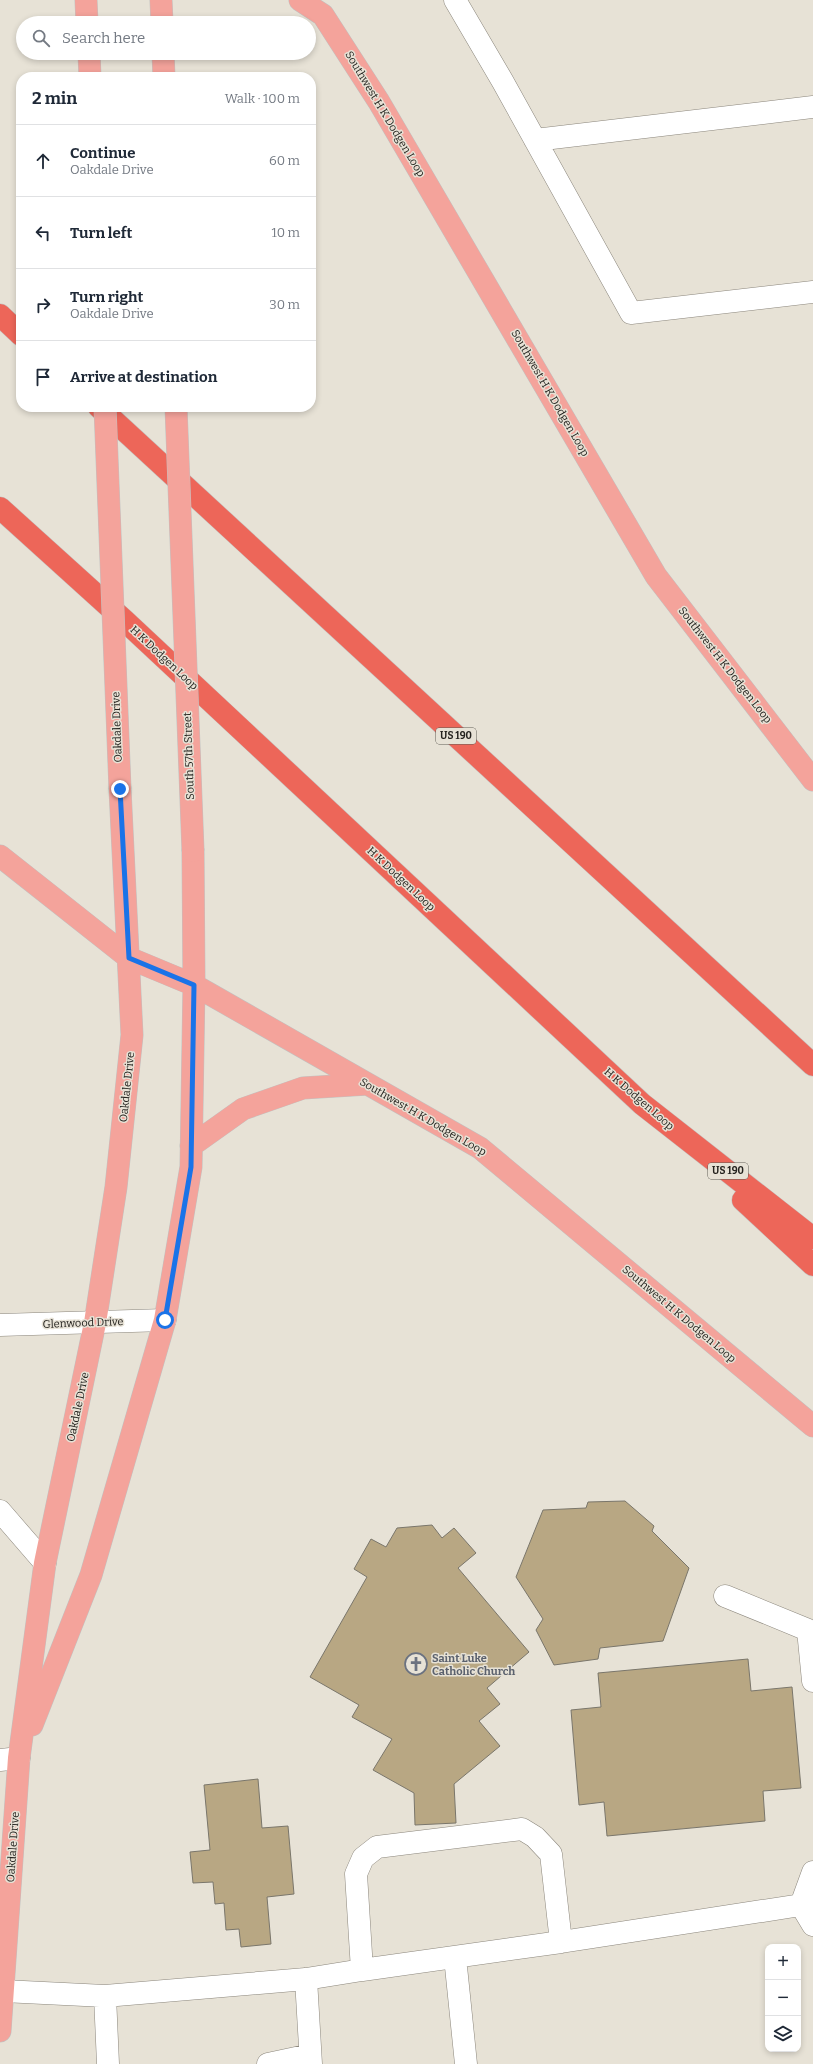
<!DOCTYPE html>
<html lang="en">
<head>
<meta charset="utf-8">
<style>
  :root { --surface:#fff; --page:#f6f6f7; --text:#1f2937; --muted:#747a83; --line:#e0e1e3 }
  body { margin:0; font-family:Bitter,serif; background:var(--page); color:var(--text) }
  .controls { position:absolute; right:12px; bottom:12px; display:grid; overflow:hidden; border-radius:8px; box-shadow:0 2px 6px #0003 }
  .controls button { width:36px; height:36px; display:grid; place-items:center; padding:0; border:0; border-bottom:1px solid var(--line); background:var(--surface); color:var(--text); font:20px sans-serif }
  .stop { position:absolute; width:12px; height:12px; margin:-9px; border:3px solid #1a73e8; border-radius:50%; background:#fff }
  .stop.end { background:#1a73e8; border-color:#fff; box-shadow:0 1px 4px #0008 }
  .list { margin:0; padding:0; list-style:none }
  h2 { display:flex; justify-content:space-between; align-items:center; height:52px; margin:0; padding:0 16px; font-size:17px }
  h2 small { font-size:13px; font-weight:400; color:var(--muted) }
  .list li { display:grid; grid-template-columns:26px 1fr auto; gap:12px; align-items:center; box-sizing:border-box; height:72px; padding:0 16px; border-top:1px solid var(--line) }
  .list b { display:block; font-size:15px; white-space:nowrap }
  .list p { margin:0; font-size:13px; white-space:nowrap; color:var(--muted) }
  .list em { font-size:13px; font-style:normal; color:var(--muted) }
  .icon { flex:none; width:22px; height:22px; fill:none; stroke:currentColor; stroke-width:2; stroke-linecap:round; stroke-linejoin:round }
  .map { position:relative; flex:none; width:813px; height:2064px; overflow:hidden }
  .search { position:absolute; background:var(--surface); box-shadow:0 2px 6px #0003; left:16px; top:16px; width:300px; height:44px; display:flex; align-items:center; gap:10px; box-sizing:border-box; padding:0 14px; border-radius:22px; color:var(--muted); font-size:15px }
  .panel { position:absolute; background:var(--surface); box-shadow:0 2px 6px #0003; left:16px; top:72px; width:300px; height:340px; border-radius:16px }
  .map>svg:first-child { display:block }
  .building { fill:#b8a783; stroke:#7a766b }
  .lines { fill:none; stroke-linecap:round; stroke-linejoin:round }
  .minor-casing { stroke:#8b867c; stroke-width:23 }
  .major-casing { stroke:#c2c1c0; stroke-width:23 }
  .highway-casing { stroke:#c2c1c0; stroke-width:23 }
  .minor { stroke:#fff; stroke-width:22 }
  .major { stroke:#f4a39b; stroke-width:22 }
  .highway { stroke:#ed6659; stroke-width:22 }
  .major-bridge-casing { stroke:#c2c1c0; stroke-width:23; stroke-linecap:butt }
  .major-bridge { stroke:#f4a39b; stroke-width:22 }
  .route { stroke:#1a73e8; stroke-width:5 }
  .labels { text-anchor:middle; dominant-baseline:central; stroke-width:3; stroke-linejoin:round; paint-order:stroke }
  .shield { fill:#e7e2d6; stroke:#5e5c55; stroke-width:1 }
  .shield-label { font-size:10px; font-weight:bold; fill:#24221e }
  .street-label { font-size:11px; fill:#24221e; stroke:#e7e2d6 }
  .worship-label { font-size:11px; font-weight:bold; fill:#5b616d; stroke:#e7e2d6; text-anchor:start }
</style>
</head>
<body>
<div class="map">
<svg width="813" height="2064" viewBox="0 0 813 2064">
  <rect width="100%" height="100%" fill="#e7e2d6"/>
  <path class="building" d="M625 1501 654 1526 652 1531 689 1568 663 1641 600 1648 598 1659 554 1665 536 1630 543 1619 516 1577 543 1510 586 1508 588 1502Z
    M432 1525 442 1538 454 1528 476 1553 458 1568 529 1652 487 1688 500 1704 479 1721 500 1746 454 1784 456 1823 415 1825 414 1793 373 1770 392 1739 352 1717 359 1705 310 1677 367 1577 354 1569 371 1539 386 1547 397 1528Z
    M748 1659 751 1691 792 1687 801 1788 763 1791 765 1821 607 1836 604 1802 579 1805 571 1710 601 1707 598 1673Z
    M258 1779 262 1828 288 1826 294 1894 267 1897 271 1944 241 1947 239 1929 226 1930 224 1903 215 1904 213 1882 193 1883 190 1852 210 1850 204 1785Z"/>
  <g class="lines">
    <g class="minor-casing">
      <path id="minor" d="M455 0 503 82 631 313 813 292
        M535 140 813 107
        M0 1325 165 1320
        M0 1511 45 1563
        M725 1596 808 1630 813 1681
        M0 1760 19 1758
        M801 1905 813 1872
        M455 1957 466 2064
        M362 1970 561 1942
        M306 1979 311 2064
        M3 1991 105 1996 306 1979 362 1970 356 1874 363 1858 377 1847 522 1829 535 1837 551 1854 561 1942 801 1905 813 1925
        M105 1996 108 2064
        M268 2064 310 2055"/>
    </g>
    <g class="major-casing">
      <path id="major" d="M86 0 87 23
        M161 0 162 23
        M300 0 323 15 379 102 656 576 813 780
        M89 53 90 77
        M163 53 164 77
        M0 856 129 958 194 985 480 1148 813 1426
        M191 1146 243 1109 303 1088 368 1084
        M32 1725 91 1575 165 1320 191 1167 194 985 193 851
        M0 2031 19 1758 45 1563 95 1323 116 1187 132 1035 120 789"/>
    </g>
    <g class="highway-casing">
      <path id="highway" d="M0 315 21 335
        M99 407 813 1065
        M0 508 125 621 642 1104 813 1238
        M743 1200 813 1265"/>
    </g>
    <use href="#minor" class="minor"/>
    <use href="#major" class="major"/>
    <use href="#highway" class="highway"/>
    <g class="major-bridge-casing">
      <path id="major-bridge" d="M105 407 120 789
        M176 407 193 851"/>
    </g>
    <use href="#major-bridge" class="major-bridge"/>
  </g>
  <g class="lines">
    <path class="route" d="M120 789 129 958 194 985 191 1167 165 1320"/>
  </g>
  <defs>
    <g id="church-ring" transform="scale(1.15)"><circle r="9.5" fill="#e7e2d6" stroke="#6b7280" stroke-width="1.5"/><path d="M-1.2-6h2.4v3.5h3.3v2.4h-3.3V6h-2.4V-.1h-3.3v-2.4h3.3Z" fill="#6b7280"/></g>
  </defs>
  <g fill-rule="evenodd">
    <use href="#church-ring" x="416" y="1664"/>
  </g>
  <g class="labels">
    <g class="shield">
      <rect x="436" y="728" width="40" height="16" rx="3"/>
      <rect x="708" y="1163" width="40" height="16" rx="3"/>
    </g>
    <g class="shield-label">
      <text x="456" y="736">US 190</text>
      <text x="728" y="1171">US 190</text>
    </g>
    <g class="street-label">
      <text transform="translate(385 114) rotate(59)">Southwest H K Dodgen Loop</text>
      <text transform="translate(550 393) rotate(60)">Southwest H K Dodgen Loop</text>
      <text transform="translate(164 658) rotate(43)">H K Dodgen Loop</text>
      <text transform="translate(725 665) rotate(52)">Southwest H K Dodgen Loop</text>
      <text transform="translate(117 727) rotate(-92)">Oakdale Drive</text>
      <text transform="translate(189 756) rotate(-92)">South 57th Street</text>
      <text transform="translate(401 879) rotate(43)">H K Dodgen Loop</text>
      <text transform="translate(127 1087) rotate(-84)">Oakdale Drive</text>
      <text transform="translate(639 1099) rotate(41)">H K Dodgen Loop</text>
      <text transform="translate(423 1117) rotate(30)">Southwest H K Dodgen Loop</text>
      <text transform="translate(679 1314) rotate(40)">Southwest H K Dodgen Loop</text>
      <text transform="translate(83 1323) rotate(-2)">Glenwood Drive</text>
      <text transform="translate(78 1407) rotate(-78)">Oakdale Drive</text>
      <text transform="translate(13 1847) rotate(-86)">Oakdale Drive</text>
    </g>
    <g class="worship-label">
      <text x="432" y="1658">Saint Luke<tspan x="432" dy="13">Catholic Church</tspan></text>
    </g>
  </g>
</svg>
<div class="controls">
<button>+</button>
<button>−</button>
<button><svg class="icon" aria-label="layers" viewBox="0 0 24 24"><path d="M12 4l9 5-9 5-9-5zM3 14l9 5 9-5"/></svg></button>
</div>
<div class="stop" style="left:165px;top:1320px"></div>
<div class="stop end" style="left:120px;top:789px"></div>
<div class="search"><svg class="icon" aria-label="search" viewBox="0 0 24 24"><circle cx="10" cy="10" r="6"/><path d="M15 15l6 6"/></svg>Search here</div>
<section class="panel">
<h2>2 min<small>Walk · 100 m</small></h2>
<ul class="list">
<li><svg class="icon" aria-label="ahead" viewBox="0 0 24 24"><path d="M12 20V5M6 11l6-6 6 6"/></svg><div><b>Continue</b><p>Oakdale Drive</p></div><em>60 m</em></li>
<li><svg class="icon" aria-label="left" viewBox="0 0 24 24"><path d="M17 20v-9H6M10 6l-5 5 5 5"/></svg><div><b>Turn left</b></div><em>10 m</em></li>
<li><svg class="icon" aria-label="right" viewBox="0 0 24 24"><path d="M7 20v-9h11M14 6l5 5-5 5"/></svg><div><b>Turn right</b><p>Oakdale Drive</p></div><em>30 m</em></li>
<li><svg class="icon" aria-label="arrive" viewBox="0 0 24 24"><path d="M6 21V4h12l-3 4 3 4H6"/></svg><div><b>Arrive at destination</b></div></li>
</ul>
</section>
</div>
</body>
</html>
